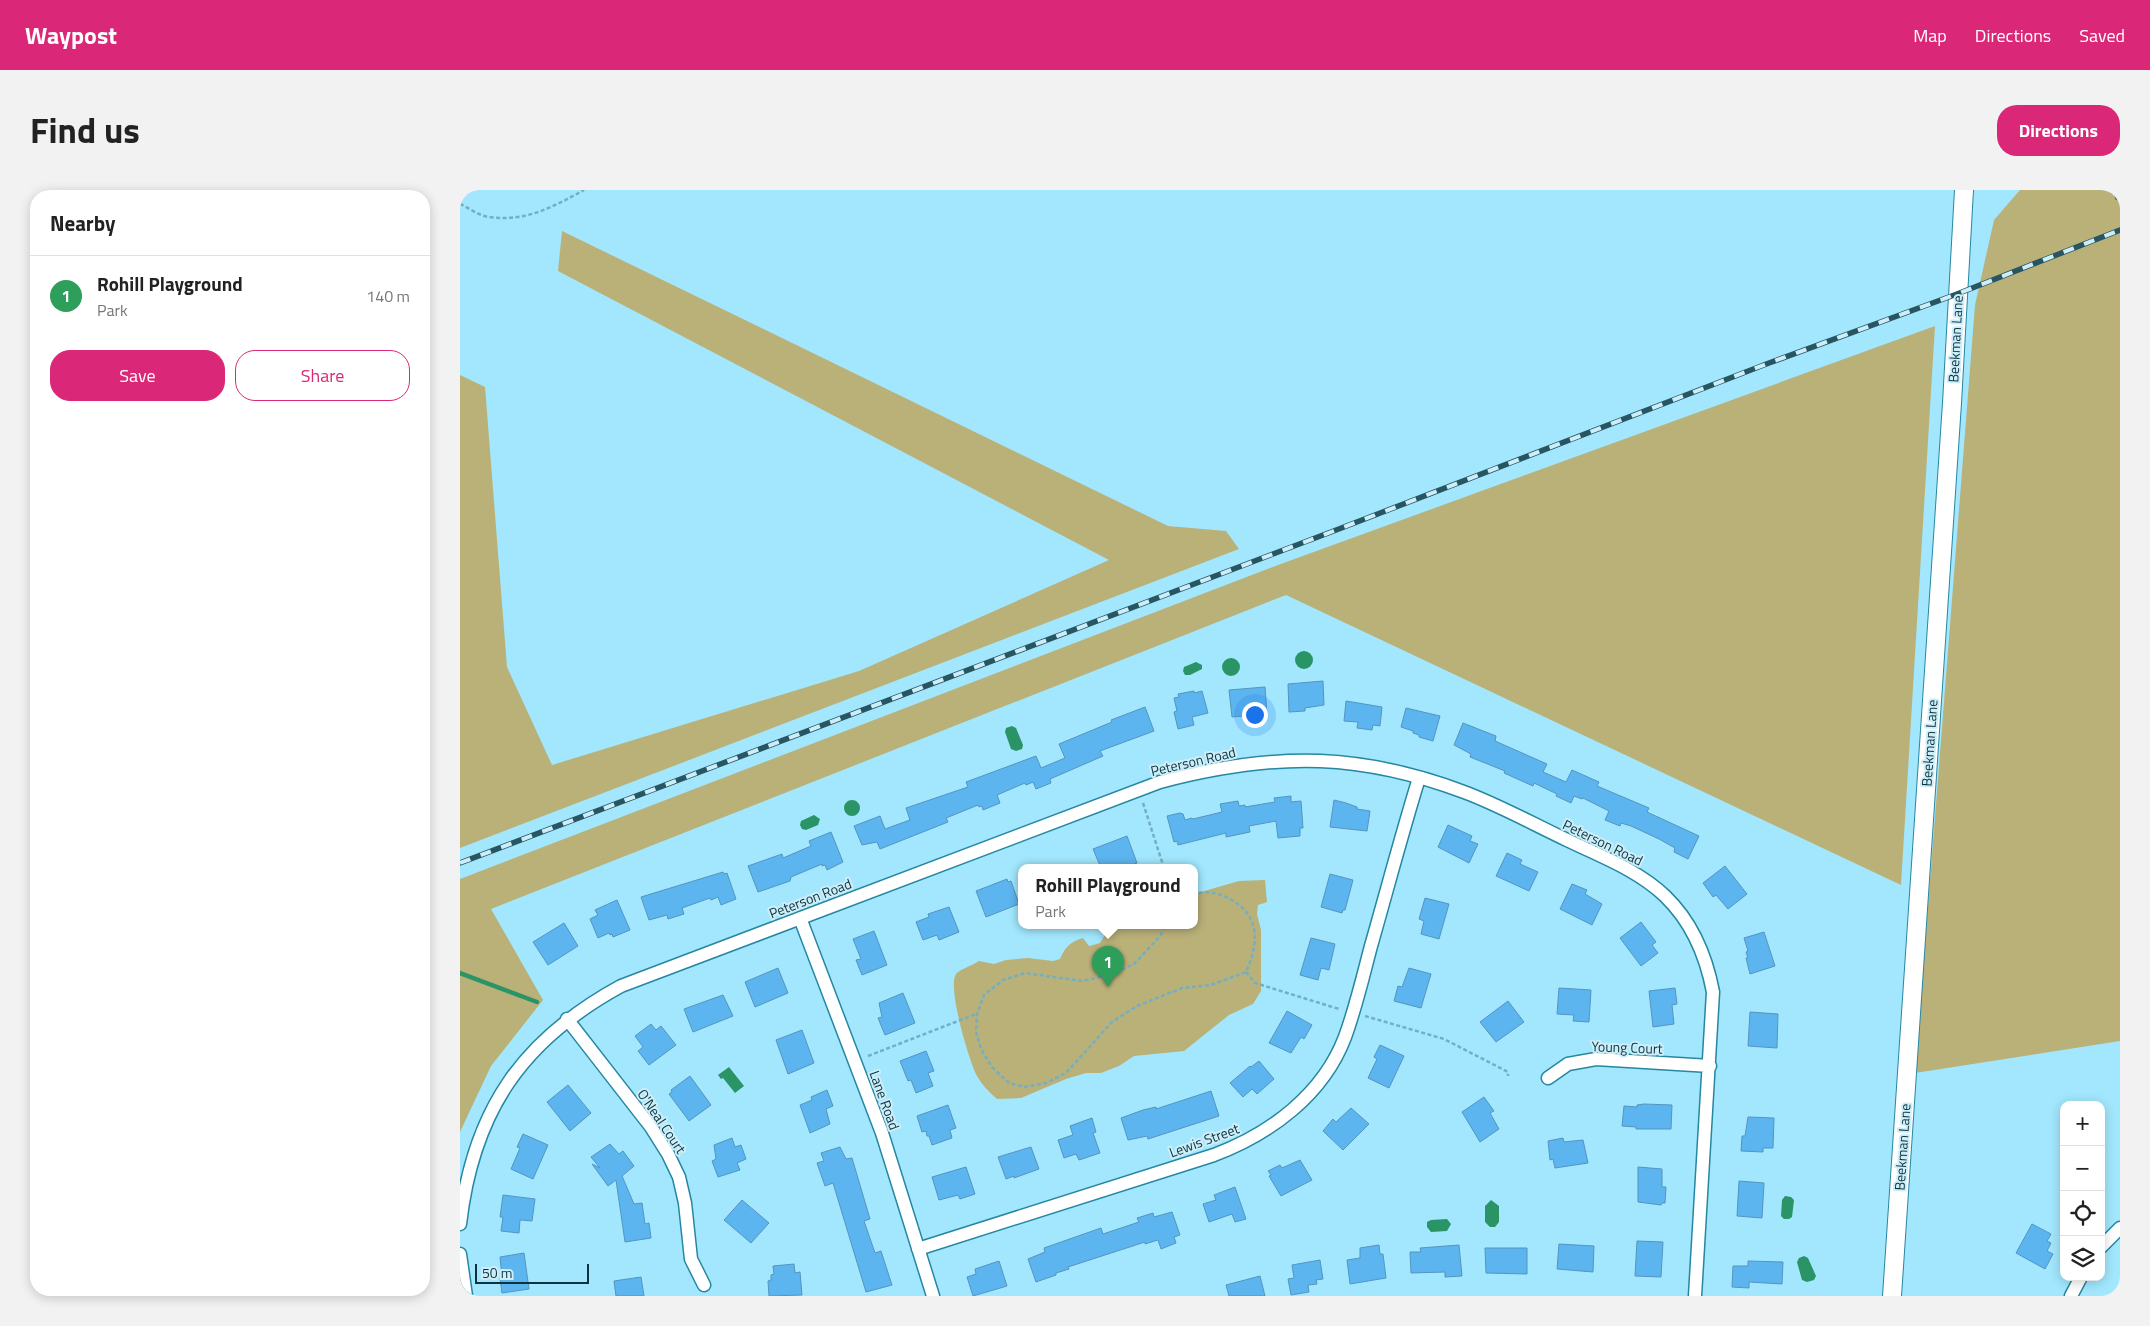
<!DOCTYPE html>
<html lang="en">
<head>
<meta charset="utf-8">
<style>
  :root { --surface:#fff; --page:#f2f2f2; --text:#222; --muted:#767676; --line:#e0e0e0; --accent:#db2777 }
  body { margin:0; font-family:"Titillium Web",sans-serif; background:var(--page); color:var(--text) }
  .controls { position:absolute; right:15px; bottom:15px; display:grid; overflow:hidden; border-radius:10px; box-shadow:0 2px 12px #0003 }
  .controls button { width:45px; height:45px; display:grid; place-items:center; padding:0; border:0; border-bottom:1px solid var(--line); background:var(--surface); color:var(--text); font:25px sans-serif }
  .scale { position:absolute; left:15px; bottom:12px; width:114px; box-sizing:border-box; padding-left:5px; border:2px solid #0c343f; border-top:0; font-size:14px; line-height:18px; white-space:nowrap; color:#0c343f; -webkit-text-stroke:4px #cdeef9; paint-order:stroke }
  .you { position:absolute; left:794px; top:524px; width:18px; height:18px; margin:-12px; border:4px solid #fff; border-radius:50%; background:#1a73e8; box-shadow:0 0 0 8px #1a73e833 }
  .badge { display:grid; place-items:center; width:32px; height:32px; border-radius:50%; background:var(--accent); color:#fff; font-size:16px; font-weight:700 }
  .pin { position:absolute; translate:-50% -41px; filter:drop-shadow(0 1px 2px #0008) }
  .pin::after { content:''; position:absolute; top:26px; width:18px; height:15px; background:inherit; clip-path:polygon(0 0,100% 0,50% 100%) }
  .popup { position:absolute; left:558px; top:674px; width:180px; height:65px; box-sizing:border-box; display:grid; place-content:center; border-radius:10px; background:var(--surface); filter:drop-shadow(0 1px 4px #0005); font-size:16px; white-space:nowrap; color:var(--muted) }
  .popup b { font-size:19px; color:var(--text) }
  .popup::after { content:''; position:absolute; left:50%; top:100%; margin-left:-10px; border:10px solid transparent; border-top-color:var(--surface) }
  .list { margin:0; padding:0; list-style:none }
  h2 { display:flex; justify-content:space-between; align-items:center; height:65px; margin:0; padding:0 20px; font-size:21px }
  h2 small { font-size:16px; font-weight:400; color:var(--muted) }
  .list li { display:grid; grid-template-columns:32px 1fr auto; gap:15px; align-items:center; box-sizing:border-box; height:80px; padding:0 20px; border-top:1px solid var(--line) }
  .list b { display:block; font-size:19px; white-space:nowrap }
  .list p { margin:0; font-size:16px; white-space:nowrap; color:var(--muted) }
  .list em { font-size:16px; font-style:normal; color:var(--muted) }
  .actions { display:flex; gap:10px; padding:15px 20px }
  .actions a { flex:1; padding:11px 0; border:1px solid var(--accent); border-radius:20px; text-align:center; font-size:18px; color:var(--accent) }
  .actions .main { background:var(--accent); color:#fff }
  .icon { flex:none; width:28px; height:28px; fill:none; stroke:currentColor; stroke-width:2; stroke-linecap:round; stroke-linejoin:round }
  .map { position:relative; flex:none; width:1660px; height:1106px; overflow:hidden; border-radius:20px }
  header { display:flex; align-items:center; gap:30px; box-sizing:border-box; height:70px; padding:0 25px; background:var(--accent); color:#fff }
  header strong { font-size:24px }
  nav { display:flex; gap:28px; margin-inline-start:auto; font-size:18px }
  .intro { display:flex; align-items:center; justify-content:space-between; box-sizing:border-box; height:120px; padding:0 30px }
  h1 { margin:0; font-size:35px }
  .button { padding:12px 22px; border-radius:20px; background:var(--accent); color:#fff; font-size:18px; font-weight:700 }
  main { display:flex; gap:30px; padding:0 30px }
  aside { flex:1; background:var(--surface); border-radius:20px; box-shadow:0 2px 12px #0003 }
  .map>svg:first-child { display:block }
  .green { fill:#bab179 }
  .water { fill:#2a9466 }
  .lines { fill:none; stroke-linecap:round; stroke-linejoin:round }
  .stream { stroke:#2a9466; stroke-width:4.5 }
  .building { fill:#5db5ef; stroke:#5395c1 }
  .street-casing { stroke:#2687a1; stroke-width:15 }
  .secondary-casing { stroke:#2687a1; stroke-width:20 }
  .path { stroke:#73afc1; stroke-width:2.5; stroke-dasharray:4 2.5; stroke-linecap:butt }
  .street { stroke:#fff; stroke-width:12 }
  .secondary { stroke:#fff; stroke-width:18 }
  .rail-casing { stroke:#285562; stroke-width:5.5 }
  .rail { stroke:#cdeef9; stroke-width:4; stroke-dasharray:11; stroke-linecap:butt }
  .labels { text-anchor:middle; dominant-baseline:central; stroke-width:4; stroke-linejoin:round; paint-order:stroke }
  .street-label { font-size:14px; fill:#0c343f; stroke:#cdeef9 }
</style>
</head>
<body>
<header>
<strong>Waypost</strong>
<nav><a>Map</a><a>Directions</a><a>Saved</a></nav>
</header>
<div class="intro"><h1>Find us</h1><a class="button">Directions</a></div>
<main>
<aside>
<h2>Nearby<small></small></h2>
<ul class="list">
<li><span class="badge" style="background:#2e9e5b">1</span><div><b>Rohill Playground</b><p>Park</p></div><em>140 m</em></li>
</ul>
<div class="actions"><a class="main">Save</a><a>Share</a></div>
</aside>
<div class="map">
<svg width="1660" height="1106" viewBox="0 0 1660 1106">
  <rect width="100%" height="100%" fill="#a2e7fd"/>
  <path class="green" d="M1560 0H1660V851L1455 883 1515 115 1534 30Z
    M102 41 708 336 766 341 779 359 0 658V185L25 197 47 477 92 575 399 481 649 370 98 81Z
    M1475 136 1441 695 826 405 31 719 83 810 31 876 0 942V689L818 375Z
    M805 690 807 712 798 715 797 724 801 740V801L793 814 769 825 724 861 674 866 659 876 641 883H626L606 889 561 908 537 909C529 902 522 895 517 886 509 871 487 797 496 784 497 781 515 774 519 771L534 774 546 770 568 768 593 771 600 769C605 757 610 752 623 748L629 756 640 753 646 743 644 736H658L659 738 666 736H734V704L779 691Z"/>
  <path class="water" d="M835 470a9 9 0 1 1 18 0a9 9 0 1 1-18 0Z
    M762 477a9 9 0 1 1 18 0a9 9 0 1 1-18 0Z
    M736 472 742 475V479L730 485H725L723 481 724 477Z
    M552 536 556 538 563 555 562 559 556 561 551 559 545 542 546 538Z
    M384 618a8 8 0 1 1 16 0a8 8 0 1 1-16 0Z
    M354 625 360 629 358 635 346 640 342 639 340 635 341 631Z
    M269 877 284 896 275 903 263 888 261 889 258 885Z
    M1325 1006 1331 1007 1334 1010 1332 1027 1329 1029H1324L1321 1026 1322 1010Z
    M1031 1010 1039 1016V1032L1035 1037H1030L1025 1032V1016Z
    M987 1029 991 1034 987 1041 971 1042 967 1037V1032L971 1030Z
    M1344 1066 1348 1068 1356 1086 1354 1090 1347 1092 1342 1090 1337 1072 1339 1068Z"/>
  <g class="lines">
    <path class="stream" d="M1657 0V8
      M0 783 77 812"/>
  </g>
  <path class="building" d="M863 491 864 515 845 518V521L829 522 828 494Z
    M805 497 807 524 772 527 769 500Z
    M734 501V503L742 501 748 523 732 527 734 535 718 539 714 522 717 521 714 508 719 507 718 504Z
    M886 511 922 517 920 536 913 535 912 540 897 538 898 532 884 531Z
    M685 517 694 541 640 561 643 566 590 589 591 593 576 599 573 592 566 595 565 593 537 605 540 613 523 620 522 616 519 617 518 615 486 628 488 632 420 659 417 652 402 655 394 636 420 626 425 639 450 630 446 618 508 597 506 592 576 566 581 578 605 568 599 554 652 532 651 530Z
    M946 518 980 526 973 551 959 547V545L953 543V541L941 537Z
    M1003 533 1036 546 1035 551 1087 574 1083 582 1106 592 1112 580 1139 592 1137 596 1189 618 1187 622 1239 646 1228 669 1214 662 1215 658 1199 649 1171 636 1161 633 1160 636 1145 630 1149 621 1123 608 1122 609 1114 606 1111 613 1096 606 1097 604 1074 593 1073 596 1044 583 1045 581 1010 567 1011 564 994 555Z
    M831 606V612L841 611 843 638H840V646L818 648 816 631 789 636 790 642 766 647V643L718 655 717 651 714 652 707 626 720 623 723 624 725 630 732 628 733 629 762 622 760 614 778 611 779 616 785 615V617L815 612 814 608Z
    M874 610 886 613 897 617V619L910 621 907 641 870 637Z
    M988 635 1012 646 1010 651 1018 654 1009 673 978 657Z
    M371 642 383 672 367 680 365 675 362 676V674L331 687 330 691 298 702 288 676 322 664 323 668 351 656 349 651Z
    M667 646 677 673 664 678H641L633 659Z
    M1047 663 1062 670 1060 674 1078 682 1069 701 1036 686Z
    M1265 676 1287 704 1268 719 1256 705 1253 707 1243 693Z
    M263 682 264 684 267 683 276 709 261 715 258 707 251 710 250 708 222 718 224 724 208 729 207 725 189 730 181 707Z
    M870 684 893 690 885 720H883L882 723 861 717Z
    M547 689 548 692 551 691 559 714 526 727 516 701Z
    M1112 694 1127 700 1125 704 1142 714 1132 735 1100 719Z
    M965 708 989 714 979 749 961 744 964 731 959 729Z
    M157 710 170 740 153 747 152 744 150 745 149 743 138 748 130 729 138 725 135 720Z
    M489 717 499 742 479 750 477 745 463 750 456 732 469 727 468 724Z
    M1181 732 1196 752 1192 755 1198 763 1181 776 1160 748Z
    M104 733 118 756 88 775 73 752Z
    M414 741 427 775 402 785 396 770 401 769 393 749Z
    M1304 742 1315 776 1290 784 1286 768H1288L1286 762 1288 761 1284 748Z
    M851 748 875 754 869 780 861 778 858 790 840 785Z
    M318 778 328 803 295 817 285 792Z
    M949 778 971 784 961 818 934 811 938 796 942 797Z
    M1099 798 1131 800 1129 832 1113 831 1114 825 1097 824Z
    M1215 798 1217 814 1212 815 1214 834 1193 837 1189 801Z
    M443 803 455 833 425 845 418 828 422 827 419 813Z
    M263 805 273 826 233 842 224 819Z
    M1048 811 1064 832 1036 852 1020 832Z
    M827 821 852 835 844 849 841 847 831 863 809 853Z
    M1290 822 1318 824 1317 858 1288 856Z
    M191 834 196 840 201 836 216 855 189 875 178 861 183 857 175 846Z
    M342 840 354 873 328 884 316 850Z
    M920 855 944 866 929 898 908 888 917 869 914 867Z
    M466 861 474 881 468 883 473 896 456 903 451 890 448 891 440 871Z
    M799 871 814 889 797 904 792 899 783 907 770 893 790 876 791 877Z
    M230 886 251 915 229 931 209 904 212 902 211 900Z
    M108 895 131 923 110 941 87 912Z
    M367 900 373 916 366 919 370 934 350 943 340 915 352 910 351 907Z
    M751 901 759 926 688 949 687 946 668 950 661 928 683 920 696 917V919Z
    M1024 907 1034 921 1030 923 1039 939 1020 952 1002 922Z
    M1184 914 1212 915 1211 939H1176V937L1162 936 1164 916 1177 917V915Z
    M488 915 496 938 490 940 492 948 472 955 469 946H467L466 941 462 942 457 926Z
    M891 918 909 934 883 960 863 941 873 929 876 932Z
    M1288 927 1314 928 1313 958H1303V962L1281 961 1282 946H1285Z
    M632 928 636 942 633 943 640 963 619 970 616 964 604 968 598 950 613 945 610 936Z
    M63 944 88 955 73 989 51 979 60 958 57 957Z
    M272 948 275 957 281 955 286 969 277 973 280 980 258 987 252 971 256 969 254 955Z
    M1103 948 1104 952 1123 950 1128 973 1095 978 1093 969 1090 970 1088 951Z
    M150 954 159 964 163 961 174 976 162 986 174 1014 182 1013 185 1034 189 1033 191 1048 165 1052 156 990 148 996 132 974 140 978 131 967Z
    M380 957 386 969 392 968 410 1029 404 1031 415 1063 421 1061 432 1095 406 1102 373 993 365 996 357 973 364 971 361 963Z
    M571 957 579 979 554 988V986L546 989 538 967Z
    M840 970 852 990 821 1006 809 986 811 985 808 981 820 975 822 978Z
    M506 977 515 1004 500 1009 498 1005 479 1010 472 987Z
    M1178 977 1202 979V997H1206L1205 1013H1202L1201 1015 1178 1012Z
    M1279 991 1304 993 1302 1028 1277 1026Z
    M775 997 786 1029 775 1032 772 1024 749 1032 743 1014 756 1010 754 1005Z
    M43 1005 75 1009 72 1031 60 1030 59 1043 41 1041 43 1027H40Z
    M282 1010 309 1033 291 1053 264 1030Z
    M712 1022 720 1045 714 1047 716 1053 701 1059 698 1050 685 1054V1052L608 1077 609 1079 596 1083V1085L576 1092 568 1069 585 1062 584 1058 641 1038 643 1044 679 1032 677 1028 693 1023 694 1027Z
    M1572 1034 1591 1044 1587 1051 1591 1053 1587 1061 1593 1064 1585 1079 1556 1063Z
    M1177 1051 1203 1052 1201 1087 1175 1086Z
    M1099 1054 1134 1056 1133 1082 1097 1079Z
    M919 1055 920 1064H923L926 1088 890 1094 887 1070 900 1068V1058Z
    M999 1055 1002 1086 985 1087V1082L951 1083 950 1062H961L960 1058Z
    M1025 1058H1067V1084L1026 1083Z
    M64 1063 69 1099 42 1103 40 1088 42 1087 40 1067Z
    M860 1070 863 1089 856 1090 857 1094 848 1095 849 1102 831 1105 828 1089 834 1088 832 1075Z
    M539 1071 547 1096 513 1106 507 1087 516 1084 515 1079Z
    M1288 1071 1323 1072 1322 1094 1289 1092V1098L1272 1097 1273 1076H1288Z
    M334 1074 335 1083 340 1082 342 1105 309 1106 308 1091 311 1090V1085L314 1084 313 1076Z
    M800 1086 805 1106H769L766 1095Z
    M181 1087 184 1106H156L154 1091Z"/>
  <g class="lines">
    <g class="street-casing">
      <path id="street" d="M340 728 422 943 473 1106
        M107 829 191 937 208 964 219 987 225 1013 231 1069 244 1095
        M1088 888 1108 874 1136 869 1250 876
        M0 1034C13 921 62 850 161 796L700 592C753 578 805 569 860 571 908 573 959 585 1004 602 1039 615 1073 634 1107 650 1140 666 1178 680 1205 706 1232 732 1246 765 1253 802L1235 1106
        M1641 1057 1660 1038
        M458 1059 754 965C810 944 863 905 885 847 896 817 903 786 911 756 927 700 942 643 959 588
        M0 1064 6 1106
        M1611 1106 1621 1087"/>
    </g>
    <g class="secondary-casing">
      <path id="secondary" d="M1432 1106 1492 213 1504 0"/>
    </g>
    <path class="path" d="M0 14C9 18 19 26 29 27 66 32 93 17 124 0
      M683 613 704 678
      M704 736 701 745 675 773 654 784 622 791 565 783 543 790 524 805 517 824 516 842 521 859 532 877 549 893 565 897 586 893 606 883 652 832 677 816 722 798 751 795 786 782C799 752 801 725 768 708 756 702 747 701 734 704
      M786 782 795 793 879 819
      M905 826 984 849 1048 882V886
      M408 866 516 824"/>
    <use href="#street" class="street"/>
    <use href="#secondary" class="secondary"/>
    <g class="rail-casing">
      <path id="rail" d="M0 673 871 342 1309 173 1497 104 1660 40"/>
    </g>
    <use href="#rail" class="rail"/>
  </g>
  <g class="labels">
    <g class="street-label">
      <text transform="translate(1495 149) rotate(-87)">Beekman Lane</text>
      <text transform="translate(1469 553) rotate(-86)">Beekman Lane</text>
      <text transform="translate(733 571) rotate(-13)">Peterson Road</text>
      <text transform="translate(1143 652) rotate(26)">Peterson Road</text>
      <text transform="translate(350 708) rotate(-21)">Peterson Road</text>
      <text transform="translate(1167 857) rotate(2)">Young Court</text>
      <text transform="translate(425 910) rotate(70)">Lane Road</text>
      <text transform="translate(202 931) rotate(56)">O'Neal Court</text>
      <text transform="translate(744 950) rotate(-20)">Lewis Street</text>
      <text transform="translate(1442 957) rotate(-86)">Beekman Lane</text>
    </g>
  </g>
</svg>
<div class="controls">
<button>+</button>
<button>−</button>
<button><svg class="icon" aria-label="locate" viewBox="0 0 24 24"><circle cx="12" cy="12" r="6"/><path d="M12 2v4M12 18v4M2 12h4M18 12h4"/></svg></button>
<button><svg class="icon" aria-label="layers" viewBox="0 0 24 24"><path d="M12 4l9 5-9 5-9-5zM3 14l9 5 9-5"/></svg></button>
</div>
<div class="scale">50 m</div>
<div class="you"></div>
<div class="pin badge" style="left:648px;top:797px;background:#2e9e5b">1</div>
<div class="popup"><b>Rohill Playground</b>Park</div>
</div>
</main>
</body>
</html>
